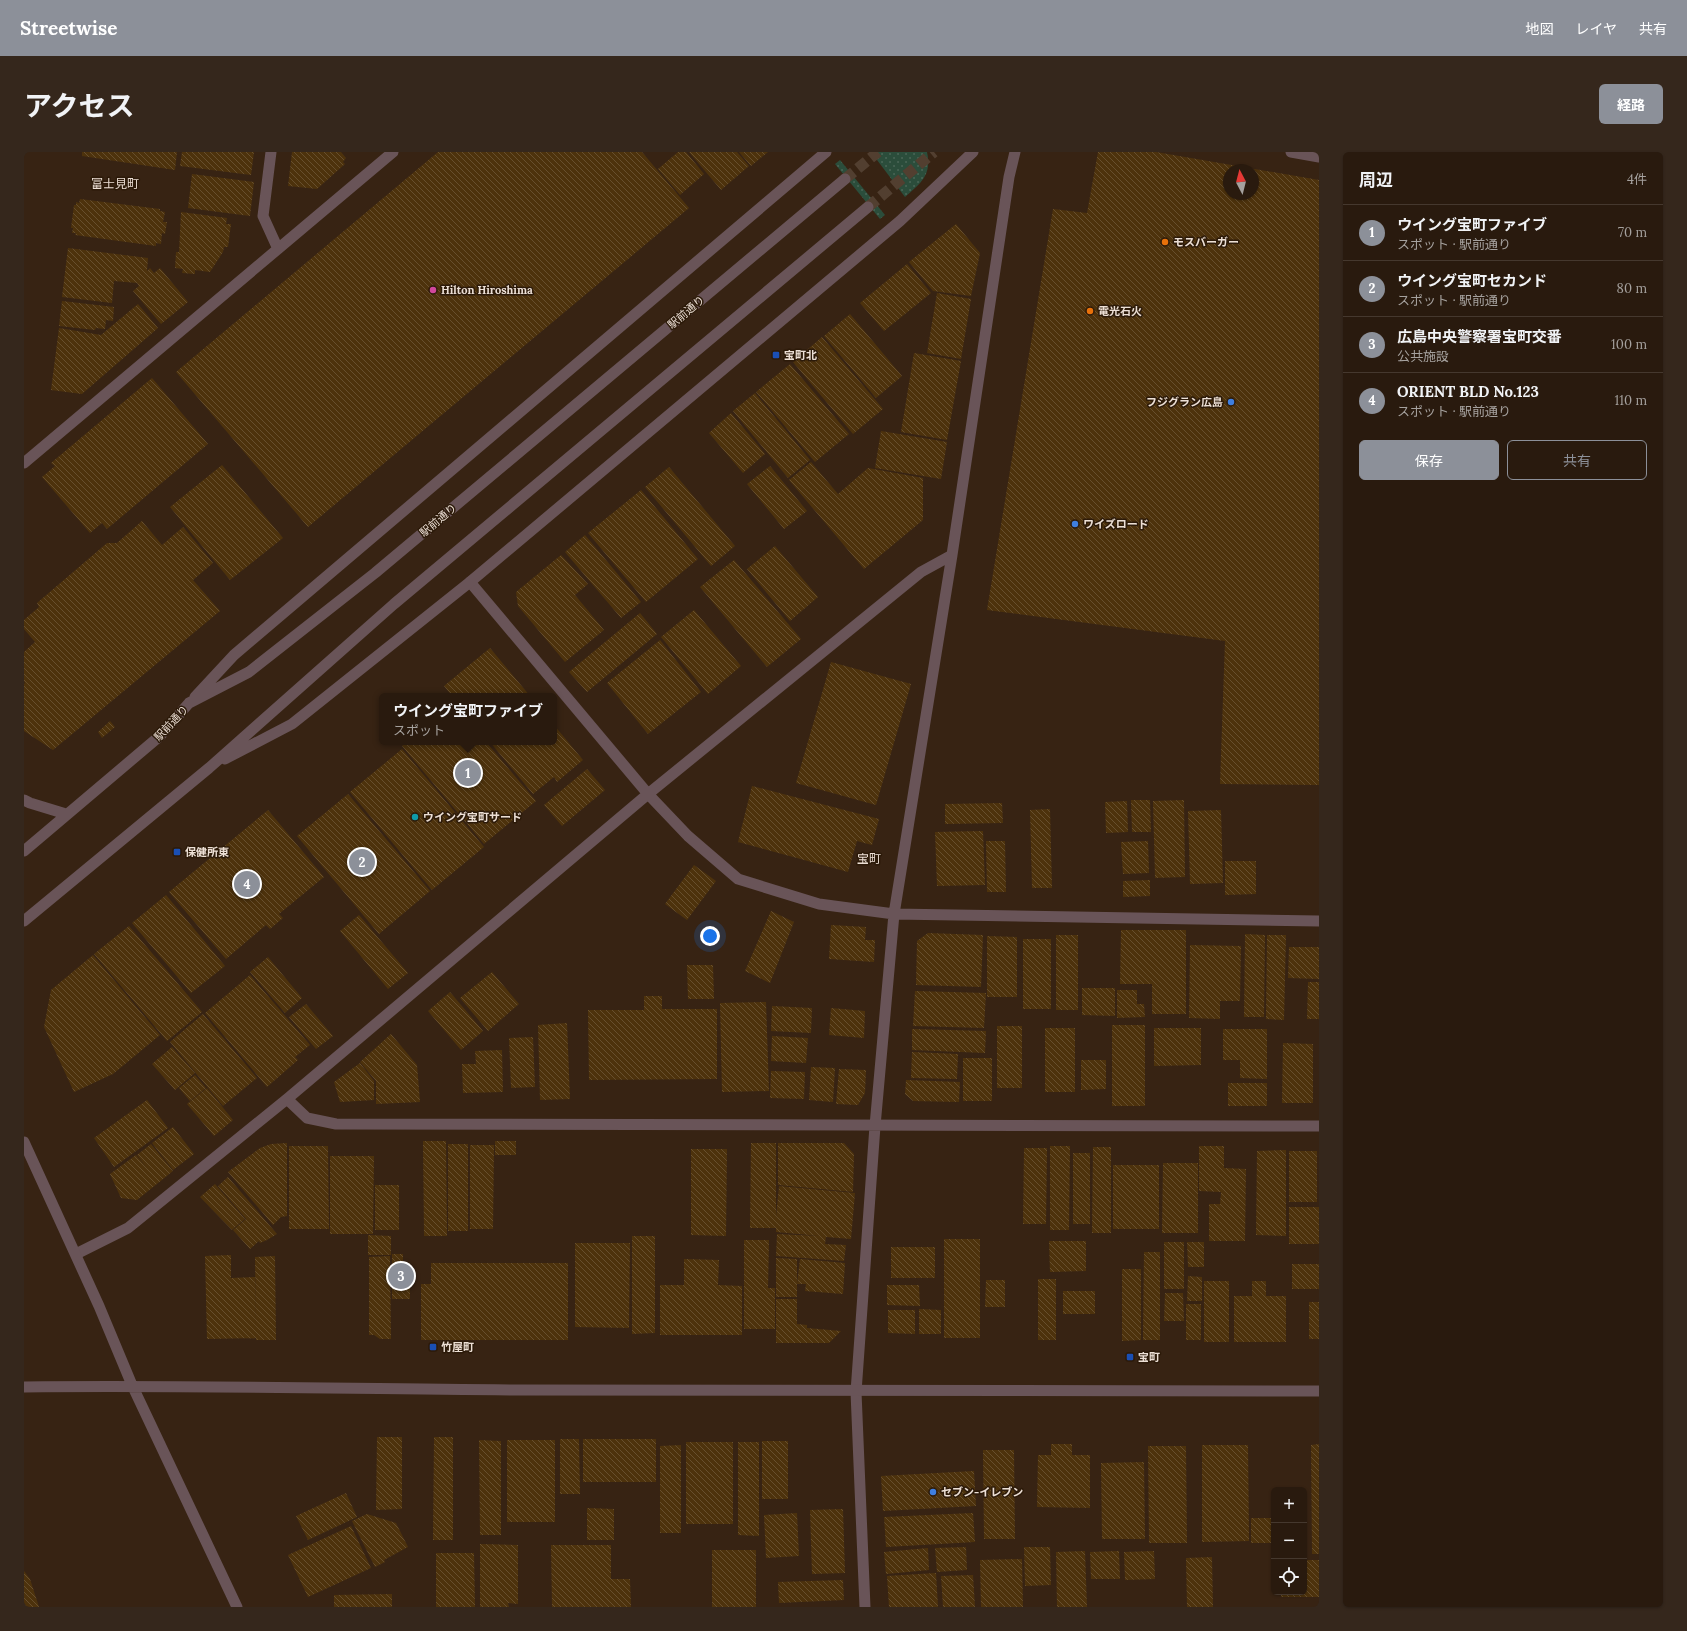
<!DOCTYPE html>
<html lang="ja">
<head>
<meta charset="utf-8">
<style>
  :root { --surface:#291a0e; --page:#35271c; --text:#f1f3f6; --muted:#a5a19e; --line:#45382e; --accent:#8c9099 }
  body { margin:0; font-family:Lora,"Noto Sans JP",serif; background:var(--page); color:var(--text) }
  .controls { position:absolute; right:12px; bottom:12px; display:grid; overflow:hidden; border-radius:6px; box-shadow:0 1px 3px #0004 }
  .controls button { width:36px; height:36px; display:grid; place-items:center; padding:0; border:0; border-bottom:1px solid var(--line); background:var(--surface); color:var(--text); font:20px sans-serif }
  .compass { position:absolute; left:1199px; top:12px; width:36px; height:36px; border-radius:50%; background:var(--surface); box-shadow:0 1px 3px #0004; rotate:353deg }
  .you { position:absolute; left:686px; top:784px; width:14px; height:14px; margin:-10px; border:3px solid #fff; border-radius:50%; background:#1a73e8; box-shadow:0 0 0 6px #1a73e833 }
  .badge { display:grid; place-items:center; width:26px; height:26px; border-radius:50%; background:var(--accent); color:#fff; font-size:13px; font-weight:700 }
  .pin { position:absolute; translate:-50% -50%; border:2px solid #fff; box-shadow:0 1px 4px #0006 }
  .popup { position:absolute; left:355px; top:541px; width:178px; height:52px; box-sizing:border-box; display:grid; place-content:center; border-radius:6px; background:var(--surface); filter:drop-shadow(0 1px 3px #0005); font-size:13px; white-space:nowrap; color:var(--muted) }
  .popup b { font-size:15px; color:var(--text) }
  .popup::after { content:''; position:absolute; left:50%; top:100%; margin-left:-8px; border:8px solid transparent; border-top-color:var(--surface) }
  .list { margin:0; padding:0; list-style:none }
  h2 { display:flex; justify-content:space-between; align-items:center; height:52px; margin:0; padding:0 16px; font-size:17px }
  h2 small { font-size:13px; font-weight:400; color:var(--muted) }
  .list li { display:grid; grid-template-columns:26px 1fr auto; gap:12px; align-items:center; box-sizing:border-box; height:56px; padding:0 16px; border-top:1px solid var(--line) }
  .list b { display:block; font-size:15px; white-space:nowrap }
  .list p { margin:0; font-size:13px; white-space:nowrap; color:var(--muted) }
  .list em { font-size:13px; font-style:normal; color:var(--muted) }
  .actions { display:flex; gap:8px; padding:12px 16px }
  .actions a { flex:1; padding:9px 0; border:1px solid var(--accent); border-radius:6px; text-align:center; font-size:14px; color:var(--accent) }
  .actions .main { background:var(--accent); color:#fff }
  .icon { flex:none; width:22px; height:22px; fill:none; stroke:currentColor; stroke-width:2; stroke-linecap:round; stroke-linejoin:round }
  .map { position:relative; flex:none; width:1295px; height:1455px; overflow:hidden; border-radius:6px }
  header { display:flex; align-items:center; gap:24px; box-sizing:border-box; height:56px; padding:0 20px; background:var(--accent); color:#fff }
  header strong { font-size:19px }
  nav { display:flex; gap:22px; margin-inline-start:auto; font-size:14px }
  .intro { display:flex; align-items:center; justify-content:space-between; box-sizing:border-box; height:96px; padding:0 24px }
  h1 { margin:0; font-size:28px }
  .button { padding:10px 18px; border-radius:6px; background:var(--accent); color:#fff; font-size:14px; font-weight:700 }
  main { display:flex; gap:24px; padding:0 24px }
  aside { flex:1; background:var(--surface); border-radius:6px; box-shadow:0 1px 3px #0004 }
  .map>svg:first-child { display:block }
  .grass { fill:url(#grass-dots) }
  .building { fill:url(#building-back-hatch); fill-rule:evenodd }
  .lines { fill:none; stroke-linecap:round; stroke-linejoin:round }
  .tertiary-tunnel { stroke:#523f30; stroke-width:11; stroke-dasharray:11 5.5; stroke-linecap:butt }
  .minor { stroke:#695458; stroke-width:11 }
  .tertiary { stroke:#695458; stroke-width:11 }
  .food-dot { fill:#e8710a; stroke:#2c1a09; stroke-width:1.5 }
  .hotel-dot { fill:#d1479c; stroke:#2c1a09; stroke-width:1.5 }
  .transit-dot { fill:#1a4fb4; stroke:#2c1a09; stroke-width:1.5 }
  .shop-dot { fill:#3f7fe0; stroke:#2c1a09; stroke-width:1.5 }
  .culture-dot { fill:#0f9aa8; stroke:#2c1a09; stroke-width:1.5 }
  .labels { text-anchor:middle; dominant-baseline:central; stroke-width:3; stroke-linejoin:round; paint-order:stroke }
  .poi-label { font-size:11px; font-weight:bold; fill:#ecdfd5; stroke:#2c1a09; text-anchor:start }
  .street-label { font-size:11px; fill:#ecdfd5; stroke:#2c1a09 }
  .neighbourhood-label { font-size:12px; fill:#ecdfd5; stroke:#2c1a09 }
</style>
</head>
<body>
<header>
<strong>Streetwise</strong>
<nav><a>地図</a><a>レイヤ</a><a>共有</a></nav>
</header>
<div class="intro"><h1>アクセス</h1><a class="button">経路</a></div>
<main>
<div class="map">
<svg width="1295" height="1455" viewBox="0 0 1295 1455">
  <defs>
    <pattern id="grass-dots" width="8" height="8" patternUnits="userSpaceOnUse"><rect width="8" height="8" fill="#2b4d3b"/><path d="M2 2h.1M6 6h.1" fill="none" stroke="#4a6656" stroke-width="1.8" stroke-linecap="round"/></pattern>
    <pattern id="building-back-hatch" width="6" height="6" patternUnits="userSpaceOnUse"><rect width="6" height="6" fill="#4d320c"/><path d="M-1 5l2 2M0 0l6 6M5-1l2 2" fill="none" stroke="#674f2e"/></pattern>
  </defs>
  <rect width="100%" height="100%" fill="#372313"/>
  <path class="grass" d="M847 0H903C908 23 897 31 881 45Z
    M816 8 861 63 856 67 811 12Z"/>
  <path class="building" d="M58 0H153L151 18 58 4Z
    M158 0H230L227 23 156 14Z
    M268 0H317L322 6 319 10 321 12 293 37 264 34Z
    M414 0H618L665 56 284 375 152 220Z
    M654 0H662L680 22 656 43 634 17Z
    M665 0H713L725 14 697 38Z
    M715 0H744L727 14Z
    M1074 0H1132L1295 28V633L1196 632 1201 489 963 458 1029 57 1063 61ZM1205 18H1229V42H1205Z
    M168 22 230 30 226 64 164 56Z
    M56 47 136 57V59L141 60 139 70H143L141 82 138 81 137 92 132 91V94L51 83 52 81H48L49 76H47L50 53H52V50L55 51Z
    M157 60 203 66 202 72H207L204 95H200L199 100 186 120 171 118V122L158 121 159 117 151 116 152 100H155Z
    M932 72 956 101 947 144 909 139 885 110Z
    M44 96 124 106 123 119 126 116 130 121 136 116 164 150 137 172 109 139 115 134 113 131 90 129 88 151 38 145Z
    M883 112 907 141 860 179 836 151Z
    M913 141 947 147 937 207 903 201Z
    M38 149 90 155 89 169 82 168 81 177 72 176 71 178 35 174Z
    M114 152 134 176 58 242 27 238 35 176 77 183Z
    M826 162 878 224 852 246 800 184Z
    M798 185 859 257 829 282 769 210Z
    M890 201 937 209 923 288 877 280Z
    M766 212 825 282 791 310 732 240Z
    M128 226 184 292 83 377 78 371 66 381 18 325 31 314 27 311Z
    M731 241 786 308 764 326 709 259Z
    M707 261 741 302 719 321 685 281Z
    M857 279 923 290 917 327 851 316Z
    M787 310 814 342 844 316 899 326V368L840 417 765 328Z
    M198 313 259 386 206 428 146 355Z
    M746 314 783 359 760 377 723 332Z
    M645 315 711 394 687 414 621 335Z
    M617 338 674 407 622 450 564 381Z
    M118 369 138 393 159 375 189 411 169 428 196 459 29 598 0 579V532L1 531 0 529V500L11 490 0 477V468L15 455 13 451 83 391H93Z
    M561 383 617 450 597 466 541 400Z
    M751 394 794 445 766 469 723 417Z
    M537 403 564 432 551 443 580 478 541 510 494 454 492 440Z
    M710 408 777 487 743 515 676 435Z
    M670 458 717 514 684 542 637 485Z
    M616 461 633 482 563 540 545 520Z
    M636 488 677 540 624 582 583 531Z
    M466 496 506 544H428L420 534Z
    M807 510 887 532 852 653 772 631Z
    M86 569 91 575 78 586 74 580Z
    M530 573 559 608 533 630 530 625 509 642 466 590H530Z
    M383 590H462L512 649 460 692 378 594Z
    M378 597 460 695 408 738 326 640Z
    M563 617 581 638 538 674 520 653Z
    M728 634 855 667 848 693 833 689 824 720 714 690Z
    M324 642 406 739 355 782 273 684Z
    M1107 648H1126L1127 680H1108Z
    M1160 648 1161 725 1131 726 1129 649Z
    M1103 649 1104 680 1082 681 1081 650Z
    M978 651 979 671 921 672V652Z
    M1026 657 1028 736H1008L1006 658Z
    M244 658 300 725 255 762 259 766 246 777 242 773 202 807 145 740Z
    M1197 658 1199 731 1166 732 1164 659Z
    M959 679 961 733 913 734 911 680Z
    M962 689H981L982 740H963Z
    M1124 689 1125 721 1099 722 1097 690Z
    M1201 709H1232V742L1201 743Z
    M670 713 692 729 663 768 641 752Z
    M1126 728V744L1099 745V729Z
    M142 743 201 814 167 841 108 771Z
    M747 759 770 770 746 831 721 819Z
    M335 763 384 821 364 837 316 779Z
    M807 773 842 775 841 788H851L850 810 805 807Z
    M105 774 178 860 143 889 70 802Z
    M1097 778H1162V862H1128V832H1096Z
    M904 781 959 783 957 835 892 833 893 789Z
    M1221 782 1241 783 1240 865H1220Z
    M1032 783H1054V858H1032Z
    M1243 783H1262L1260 868 1242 867Z
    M963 784 993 785V845H963Z
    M999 787H1027V857H999Z
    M1166 793 1217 794 1216 849H1196V867L1165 866Z
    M1265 795H1295V827L1264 826Z
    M69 803 136 883 89 922 50 940 20 875 27 838Z
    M244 805 278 846 261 861 226 820Z
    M663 813H689L690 847H664Z
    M468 820 495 852 464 879 436 846Z
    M226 823 286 893 271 905 274 908 243 935 181 861Z
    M1284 830H1295V867H1283Z
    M1058 836H1091V864L1058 863Z
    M1093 838H1113V852H1120L1121 865 1093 866Z
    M891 839 962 841 960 876 889 874Z
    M426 840 459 879 437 898 404 859Z
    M620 844H638V857H693V927L565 928 564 858H620Z
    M742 850 745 939 698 940 696 851Z
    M282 852 309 884 292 897 265 865Z
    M748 854 788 856 787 881 747 879Z
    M807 856 841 859 840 886 805 883Z
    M179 862 233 926 199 954 146 890Z
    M543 871 546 947 516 948 514 873Z
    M1088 873H1121V954H1088Z
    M973 874H998V936H973Z
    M1021 876H1051V940H1021Z
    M1130 876H1177V913L1130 914Z
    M888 877 962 879 961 901 888 898Z
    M1199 877H1243V927L1216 926V908H1199Z
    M367 882 393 913 396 950 352 952V929L336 910Z
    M748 884 784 886 782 911 747 909Z
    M509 885 511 935 487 936 485 886Z
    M1259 891 1289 892V951H1258Z
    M148 895 171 921 151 938 128 912Z
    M478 898 479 940 439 941 438 912H452L451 899Z
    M888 900 934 902 933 927 887 926Z
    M939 906H968V949H939Z
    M1057 908H1082V937L1057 938Z
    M336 911 350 929V948L316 950 310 930Z
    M787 915 811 916 809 950 785 948Z
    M815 917 842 918 841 941 834 953 812 952Z
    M747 919 781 920 780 947 746 946Z
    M171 923 182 936 166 949 155 936Z
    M882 928 936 930 935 950 889 949 881 942Z
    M1204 931H1243V954H1204Z
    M183 936 209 968 190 984 163 952Z
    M123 948 144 976 90 1015 70 986Z
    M149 975 170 1002 149 1018 128 991Z
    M399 989H422L423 1084H400Z
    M471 989H492V1003H471Z
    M263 991V1064L257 1065 249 1073 204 1020 236 996 247 992Z
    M727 991H752V1065L755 1034 831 1041 827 1087 802 1085 801 1092 822 1093 820 1109 752 1104 753 1082 796 1084 752 1080V1076H726Z
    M754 991H820L830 1002 829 1040 754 1033Z
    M127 992 149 1019 113 1048 97 1046 86 1022 112 1003 123 1016 113 1003Z
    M424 992H444V1079H424Z
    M446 993H470L469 1077H446Z
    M265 994H304L305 1077H265Z
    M1026 994H1046L1045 1078H1026Z
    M1175 994H1200V1016L1222 1017 1221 1089H1185V1052H1196L1197 1040 1175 1039Z
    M1069 995H1087V1081H1068Z
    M1000 996H1023L1022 1072H999Z
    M667 997H703L702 1084 667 1083Z
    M1262 998V1084L1232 1083 1233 999Z
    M1265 999H1293V1050H1265Z
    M1049 1001H1066V1072H1049Z
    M306 1004H350L349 1082H306Z
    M1139 1011H1174V1081H1138Z
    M1089 1013H1135V1077H1089Z
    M204 1025 253 1082 243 1088 236 1091 235 1089 226 1097 209 1078 222 1067 194 1034Z
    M191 1032 221 1067 208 1078 176 1045Z
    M351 1033H375V1078H351Z
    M1265 1055H1295V1092H1265Z
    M344 1083 367 1084V1103H344Z
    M608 1084H631V1181L608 1182Z
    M920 1087H956V1186H920Z
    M720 1088H745L744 1136H751V1177H720Z
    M1025 1089H1062V1119L1026 1120Z
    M1140 1090H1160V1137H1140Z
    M1163 1090H1180V1115H1164Z
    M551 1091H606L605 1176 551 1175Z
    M867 1095H911V1126H867Z
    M1120 1100H1136V1188H1119Z
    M368 1102H379V1111H386V1147H368Z
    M207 1103V1126L231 1125 232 1186 183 1187 181 1104Z
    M251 1104 252 1188H232L231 1105Z
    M366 1104 367 1187H356L350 1183H345V1105Z
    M752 1106 773 1107V1145H752Z
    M660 1107 695 1108 694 1133 718 1134V1183H636V1133H660Z
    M776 1107 821 1111 819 1142 781 1139 782 1132H773Z
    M407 1111H544V1188H397V1132H407Z
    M1268 1112H1295V1137H1268Z
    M1098 1117H1117V1188L1098 1189Z
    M1164 1124 1178 1125V1149H1163Z
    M1014 1127H1032V1188H1014Z
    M962 1128H981V1155H961Z
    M1180 1129H1205V1190H1180Z
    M1228 1129H1242V1144H1262V1190H1210V1144H1228Z
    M863 1133H895L896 1154 863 1153Z
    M1039 1139H1071V1162H1039Z
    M1141 1141H1159L1160 1169H1140Z
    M752 1147H773V1191H752Z
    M1285 1150H1295V1187H1285Z
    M1162 1152H1177V1188H1162Z
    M895 1157 917 1158V1182H895Z
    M864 1158H891V1182L864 1181Z
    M773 1172 783 1173V1176L817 1179 805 1191H773Z
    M353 1285H378V1357L352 1358Z
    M410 1285H429V1388H409Z
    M536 1287H555L556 1342H536Z
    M559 1287H632V1330H559Z
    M455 1288 477 1289V1383H456Z
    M483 1288H531V1370H483Z
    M738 1289H764V1347H738Z
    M662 1290H709V1372H662Z
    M714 1290H735V1384L714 1383Z
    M1027 1292H1048V1303H1066V1356L1013 1355 1014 1303H1027Z
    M1295 1292V1402H1288L1287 1293Z
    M657 1293V1381H636V1294Z
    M1178 1293H1224L1225 1389 1178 1390Z
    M1124 1294H1162L1163 1391H1125Z
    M959 1298H990L991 1387H960Z
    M1120 1310 1121 1387H1078L1077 1311Z
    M950 1319 952 1354 859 1359 857 1324Z
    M322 1341 333 1365 284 1388 272 1364Z
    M563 1356 590 1357V1388H563Z
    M819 1357 821 1421 788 1422 786 1358Z
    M773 1361 775 1404 742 1406 740 1363Z
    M949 1361 951 1390 862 1395 860 1365Z
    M343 1362 372 1371 384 1395 360 1408 361 1410 351 1415 328 1369Z
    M1227 1366H1250V1391H1227Z
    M327 1374 347 1416 284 1445 264 1403Z
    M456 1392 494 1393V1452L484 1451 485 1455H456Z
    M527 1393H587V1427H606L607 1455H528Z
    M942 1395 943 1418 913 1420 911 1396Z
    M1000 1395H1026L1027 1433 1001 1434Z
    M904 1396 905 1418 862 1422 860 1400Z
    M688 1398H732V1455H688Z
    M1061 1399 1063 1455H1033L1032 1400Z
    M1095 1399 1096 1427H1067L1066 1400Z
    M1130 1399 1131 1427 1101 1428 1100 1400Z
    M412 1401H450L451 1455H412Z
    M1188 1405 1189 1455H1163L1162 1406Z
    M998 1407 999 1455H957L956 1408Z
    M1280 1408H1295V1445H1257V1440H1280Z
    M0 1419 6 1427 15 1455H0Z
    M912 1421 914 1455H865L863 1424Z
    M949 1423 951 1455H919L917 1424Z
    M819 1428 820 1448 755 1451 754 1430Z
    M368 1442V1455H310V1443Z"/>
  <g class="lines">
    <path class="tertiary-tunnel" d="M821 27 854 0
      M844 55 910 0"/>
    <path class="minor" d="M247 0 239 64 254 97
      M1267 0 1295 5
      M0 311 369 0
      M446 430 624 642 664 684 714 727 795 752 870 762 1295 769
      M263 947 283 966 312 972 1295 974
      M52 1102 104 1076 263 947 624 642 897 420 928 403
      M841 1455 832 1240 851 974 870 762 928 403 985 25 991 0"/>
    <path class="tertiary" d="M171 545 210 503 802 0
      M201 607 268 572 446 430 876 69 949 0
      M0 648 6 651 42 662
      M0 699 137 583 165 551 225 520 351 421 821 27
      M0 769 185 616 370 452 844 55
      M0 990 75 1154 108 1233 213 1455
      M0 1235C165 1233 330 1237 495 1238 761 1240 1028 1240 1295 1239"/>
  </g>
  <g class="food-dot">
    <circle cx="1141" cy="90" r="4"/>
    <circle cx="1066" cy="159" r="4"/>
  </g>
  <circle class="hotel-dot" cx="409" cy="138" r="4"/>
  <g class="transit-dot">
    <rect x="748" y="199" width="8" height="8" rx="2"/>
    <rect x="149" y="696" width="8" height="8" rx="2"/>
    <rect x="405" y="1191" width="8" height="8" rx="2"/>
    <rect x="1102" y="1201" width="8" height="8" rx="2"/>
  </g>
  <g class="shop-dot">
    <circle cx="1207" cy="250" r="4"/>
    <circle cx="1051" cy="372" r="4"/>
    <circle cx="909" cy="1340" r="4"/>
  </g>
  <circle class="culture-dot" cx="391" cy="665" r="4"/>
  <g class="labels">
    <g class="poi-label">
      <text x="1149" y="90">モスバーガー</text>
      <text x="417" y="138">Hilton Hiroshima</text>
      <text x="1074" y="159">電光石火</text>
      <text x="760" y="203">宝町北</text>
      <text x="1199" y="250" text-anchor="end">フジグラン広島</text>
      <text x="1059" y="372">ワイズロード</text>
      <text x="399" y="665">ウイング宝町サード</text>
      <text x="161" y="700">保健所東</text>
      <text x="417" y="1195">竹屋町</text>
      <text x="1114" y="1205">宝町</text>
      <text x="917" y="1340">セブン-イレブン</text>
    </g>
    <g class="street-label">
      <text transform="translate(662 160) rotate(-40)">駅前通り</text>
      <text transform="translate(414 368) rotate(-40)">駅前通り</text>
      <text transform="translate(147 571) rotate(-47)">駅前通り</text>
    </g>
    <g class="neighbourhood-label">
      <text x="91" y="31">富士見町</text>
      <text x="845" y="706">宝町</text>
    </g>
  </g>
</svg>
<div class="controls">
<button>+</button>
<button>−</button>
<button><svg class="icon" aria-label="locate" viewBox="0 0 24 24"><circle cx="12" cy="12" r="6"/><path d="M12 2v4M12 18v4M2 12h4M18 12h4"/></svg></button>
</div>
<svg class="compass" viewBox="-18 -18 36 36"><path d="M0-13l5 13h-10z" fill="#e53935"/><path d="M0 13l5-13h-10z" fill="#a5a19e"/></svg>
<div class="you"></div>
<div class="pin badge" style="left:444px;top:621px">1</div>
<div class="popup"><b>ウイング宝町ファイブ</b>スポット</div>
<div class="pin badge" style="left:338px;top:710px">2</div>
<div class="pin badge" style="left:377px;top:1124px">3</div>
<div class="pin badge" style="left:223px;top:732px">4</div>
</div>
<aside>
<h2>周辺<small>4件</small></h2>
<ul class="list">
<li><span class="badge">1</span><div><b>ウイング宝町ファイブ</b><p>スポット · 駅前通り</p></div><em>70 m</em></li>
<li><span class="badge">2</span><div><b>ウイング宝町セカンド</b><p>スポット · 駅前通り</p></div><em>80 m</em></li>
<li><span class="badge">3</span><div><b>広島中央警察署宝町交番</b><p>公共施設</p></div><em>100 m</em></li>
<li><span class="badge">4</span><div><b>ORIENT BLD No.123</b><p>スポット · 駅前通り</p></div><em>110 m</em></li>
</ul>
<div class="actions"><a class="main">保存</a><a>共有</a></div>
</aside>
</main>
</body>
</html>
